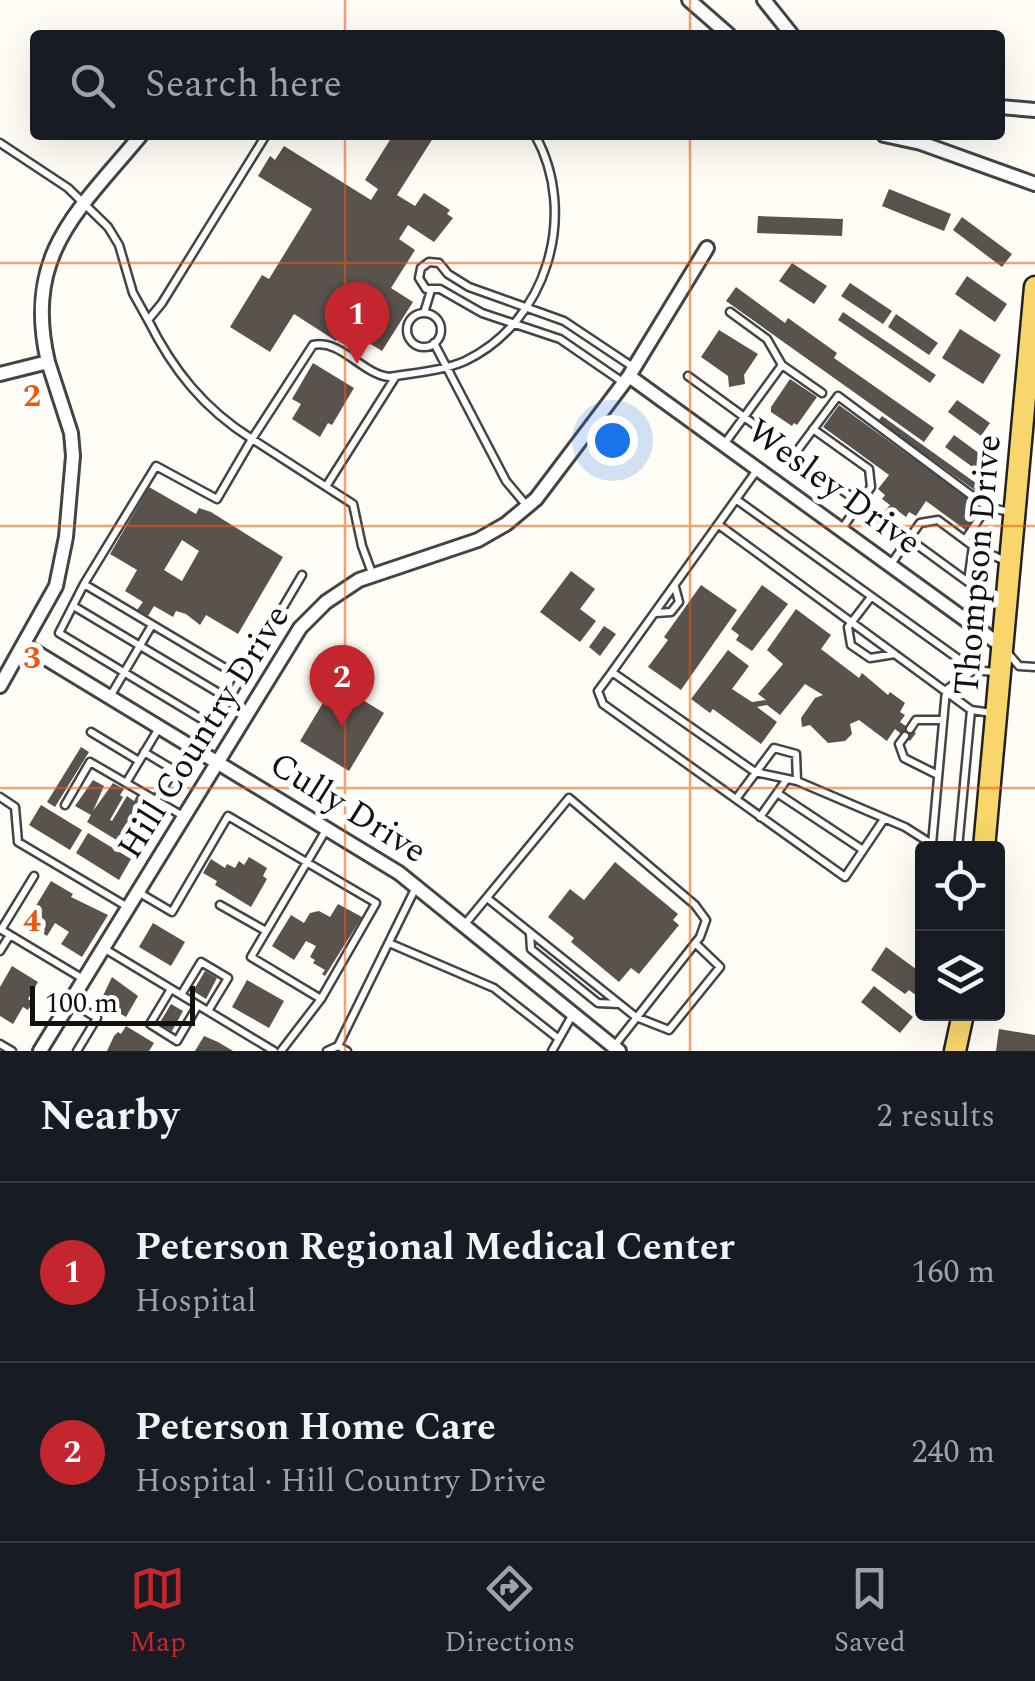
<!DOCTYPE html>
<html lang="en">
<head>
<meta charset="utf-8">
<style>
  :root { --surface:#171b24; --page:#20242c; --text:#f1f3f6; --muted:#9ea1a6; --line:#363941; --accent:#c4262e }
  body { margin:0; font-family:Spectral,serif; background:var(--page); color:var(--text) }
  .controls { position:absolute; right:30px; bottom:30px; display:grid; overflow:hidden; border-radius:10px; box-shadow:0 10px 40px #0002 }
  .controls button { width:90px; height:90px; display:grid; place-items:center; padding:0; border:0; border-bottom:2px solid var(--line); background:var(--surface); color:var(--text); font:50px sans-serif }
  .scale { position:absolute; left:30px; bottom:25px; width:165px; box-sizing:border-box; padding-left:10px; border:5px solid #111; border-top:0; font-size:28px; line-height:35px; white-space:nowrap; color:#111; -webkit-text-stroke:8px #fff; paint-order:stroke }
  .you { position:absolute; left:612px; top:440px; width:35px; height:35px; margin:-25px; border:8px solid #fff; border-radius:50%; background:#1a73e8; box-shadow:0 0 0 15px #1a73e833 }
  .badge { display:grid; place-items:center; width:65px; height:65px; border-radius:50%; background:var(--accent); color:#fff; font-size:32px; font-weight:700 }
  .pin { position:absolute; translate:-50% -82px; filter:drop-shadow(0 2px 5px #0008) }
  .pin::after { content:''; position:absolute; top:52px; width:35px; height:30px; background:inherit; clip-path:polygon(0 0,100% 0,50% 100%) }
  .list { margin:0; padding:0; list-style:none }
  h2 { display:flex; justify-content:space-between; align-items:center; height:130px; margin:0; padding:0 40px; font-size:42px }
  h2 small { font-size:32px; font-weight:400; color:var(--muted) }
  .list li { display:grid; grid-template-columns:65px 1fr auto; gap:30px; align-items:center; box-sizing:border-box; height:180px; padding:0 40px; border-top:2px solid var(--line) }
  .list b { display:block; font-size:38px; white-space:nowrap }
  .list p { margin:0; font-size:32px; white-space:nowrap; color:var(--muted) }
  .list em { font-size:32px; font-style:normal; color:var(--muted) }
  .icon { flex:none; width:55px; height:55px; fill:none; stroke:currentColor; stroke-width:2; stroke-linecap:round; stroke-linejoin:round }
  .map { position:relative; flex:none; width:1035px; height:1051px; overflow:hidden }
  .search { position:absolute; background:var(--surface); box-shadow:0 10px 40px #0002; left:30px; right:30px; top:30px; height:110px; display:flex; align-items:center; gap:25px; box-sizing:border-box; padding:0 35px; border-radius:10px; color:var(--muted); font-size:38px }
  .sheet { height:490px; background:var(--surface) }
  nav { display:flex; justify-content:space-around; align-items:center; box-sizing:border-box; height:140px; border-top:2px solid var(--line); background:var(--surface); font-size:28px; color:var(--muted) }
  nav a { display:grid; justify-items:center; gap:5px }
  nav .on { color:var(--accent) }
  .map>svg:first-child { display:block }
  .building { fill:#5a524d; fill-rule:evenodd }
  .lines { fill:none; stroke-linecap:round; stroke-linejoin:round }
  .lane-casing { stroke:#444; stroke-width:11 }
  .street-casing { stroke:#444; stroke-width:18 }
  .primary-casing { stroke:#222; stroke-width:25 }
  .lane { stroke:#fff; stroke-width:6 }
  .street { stroke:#fff; stroke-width:12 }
  .primary { stroke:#f9d66b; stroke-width:20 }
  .grid { fill:none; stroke:#e8590c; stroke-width:2.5; stroke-opacity:0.55 }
  .labels { text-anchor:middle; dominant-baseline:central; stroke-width:10; stroke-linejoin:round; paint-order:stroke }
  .street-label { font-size:35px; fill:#111; stroke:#fff }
  .grid-label { font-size:32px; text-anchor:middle; font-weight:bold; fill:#e8590c; stroke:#fff; stroke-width:10; stroke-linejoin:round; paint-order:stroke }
</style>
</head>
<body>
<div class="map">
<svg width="1035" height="1051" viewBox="0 0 1035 1051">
  <rect width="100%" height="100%" fill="#fffdf5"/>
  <path class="building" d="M393 135H435L397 195 415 206 424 193 450 210 447 214 453 218 434 242 408 225 399 239 415 250 391 288 413 302 382 351 351 332 344 342 338 338 336 341 294 314 270 352 230 327 262 275 269 279 312 209 258 176 270 156 275 160 284 146 371 200 378 189 365 180Z
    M889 189 951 214 944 231 882 206Z
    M758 216 843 219 842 236 757 233Z
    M962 217 1012 254 1002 267 953 230Z
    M792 263 827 286 814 304 779 281Z
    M967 276 1007 304 995 322 955 294Z
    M850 283 892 311 883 324 841 296Z
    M736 287 785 323 788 318 837 353 834 358 934 428 924 442 726 301Z
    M843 312 936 375 930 383 838 320Z
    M896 314 938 343 929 355 888 327Z
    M960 329 1001 355 983 384 942 358Z
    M719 330 758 354 744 375 745 384 729 387 728 376 701 357Z
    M313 363 354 388 332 425 328 423 320 437 292 419 301 404 292 399Z
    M790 379 817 397 797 425 794 423 792 426 771 412V407Z
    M957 400 990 423 981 436 948 412Z
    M839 405 983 509 967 531 926 501 916 516 909 512 906 517 898 511 894 517 885 511 890 505 882 499 885 495 878 489 889 475 823 427Z
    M882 416 987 491 983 496 878 421Z
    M954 435 987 459 978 471 945 447Z
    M149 487 196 514 199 508 211 512 283 557 238 634 206 615 200 625 186 614 176 611 173 617 154 606 148 616 137 610 143 602 125 591 137 570 110 554ZM182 540 199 551 182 581 164 570Z
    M571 571 595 589 580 609 596 621 580 642 540 612Z
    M701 585 737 610 681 690 648 667 668 640 664 637Z
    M762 585 788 604 752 651 736 640 739 635 731 629Z
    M796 609 831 635 821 649 859 678 862 673 888 695 890 692 905 703 900 712 905 715 900 722 916 733 910 741 895 729 887 741 859 720 850 724 852 734 845 741 828 743 810 725 802 727 801 718 815 698 823 695 805 684 780 715 767 705 757 707 777 722 761 744 713 709 710 713 691 699 728 650 749 666 732 689 752 702 766 700 758 694 783 664 767 650Z
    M604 626 616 634 600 656 589 647Z
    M335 683 384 713 349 771 300 741Z
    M81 747 89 752 55 807 47 802Z
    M93 780 104 786 93 811 113 783 124 789 120 795 123 797 110 820 112 821 127 796 134 801 137 795 151 803 148 809 155 813 133 850 87 822 91 815 75 806Z
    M41 805 82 830 70 850 29 825Z
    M88 833 131 859 119 880 76 853Z
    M249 857 267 868 263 876 267 879 251 907 215 885 217 881 203 873 211 859 225 868 227 864 235 868 239 861 244 865Z
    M615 862 678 914 673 920 679 925 639 974 631 968 619 982 571 942 574 938 548 917 570 889 584 900Z
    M51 881 73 894 71 897 108 915 82 957 61 944 69 932 55 923 47 936 26 922Z
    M338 904 362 917 325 976 322 974 325 970 313 963 315 960 310 957 316 946 306 941 294 960 272 946 291 915 304 923 310 913 319 911 330 917Z
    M153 923 185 942 171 966 139 947Z
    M886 947 920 972 917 976 922 979V987L917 996 909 990 905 994 871 970Z
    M12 966 38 982 28 999 33 1002 28 1010 23 1007 13 1024 0 1016V987Z
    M205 971 217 978 206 999 193 991Z
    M112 977 138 996 126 1017 100 1002Z
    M247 980 284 1001 269 1028 232 1007Z
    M874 986 913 1017 900 1033 861 1002Z
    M171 1004 183 1011 172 1031 159 1024Z
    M126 1026 154 1043 149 1051H107L114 1036 118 1032 121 1034Z
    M999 1029 1035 1035V1051H996Z
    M204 1036 218 1042 233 1051H195Z"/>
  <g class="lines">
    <g class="lane-casing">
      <path id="lane" d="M266 135 162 303 148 320C173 370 204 409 252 439L313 345C341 339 362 374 389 377 414 373 442 371 465 361 547 322 579 214 535 135
        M0 143 68 188 108 227 119 245 133 293 148 320
        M424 313 431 290
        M407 330a17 17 0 1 1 34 0a17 17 0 1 1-34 0Z
        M434 343 506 481 527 506
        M782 365 822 393
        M688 376 784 446
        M624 383 560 339 482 313 440 289H426L419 278 421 268 429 262 439 263 448 274 469 287 564 321 633 367
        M813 429 869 469 871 487 841 530
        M725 443 782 365 767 339 730 312
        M327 485 396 376
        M737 500 974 670 994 672
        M719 525 971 710 992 713
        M965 540 987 507
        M973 546 968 582 794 455 838 396 987 507 1010 512
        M891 564 920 523 938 520 973 546 1005 561
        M302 575 213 726 59 633 84 584 156 466 217 499 252 439 353 504 362 546 372 573
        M84 584 242 678
        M871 597 848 627 851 645 870 658 895 654
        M75 607 229 699
        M656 613 671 612 679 602 675 587
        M1007 652 1019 666 1035 667
        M612 672 757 470
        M111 695 152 625
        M910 729 916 720H943
        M91 732 139 761
        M905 736 899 744 904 758 938 775
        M144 752 174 770 156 800
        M126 783 159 728
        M777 793 863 850
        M0 797 15 807 18 842 126 906
        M736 799 774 748 796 754 797 781
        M65 805 90 762 183 816
        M760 817 787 779
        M884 819 845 877 603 704 598 691 612 672 755 772 797 781 905 827 938 848
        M932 844 946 690 974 670
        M958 848 971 710
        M138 892 172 912 228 816 376 903 321 999 281 1051
        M487 898 636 1017 669 1030 720 967 695 943
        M220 905 266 931
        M465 924 569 798 695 905 706 920 700 937 615 1045
        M0 929 85 980
        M1 930 34 876
        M530 934 531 949 598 1003 619 1004
        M389 943 494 988 559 1039
        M105 949 274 1051
        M0 951 10 935
        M171 989 150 1024 177 1041 198 1005
        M181 995 201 962 228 978 208 1011
        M321 999 251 957 326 830
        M72 1003 97 1018 77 1051
        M0 1044 12 1051
        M338 1046 347 1051
        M327 1051 338 1046 416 887
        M552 1051 573 1014"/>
    </g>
    <g class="street-casing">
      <path id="street" d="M689 0 729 35
        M764 0 792 35
        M1000 107 1035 110
        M884 135 921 143 1035 184
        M48 362C23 254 78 211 141 135
        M0 374 48 362 71 433 73 456 66 537 56 586 0 686
        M629 376 1003 647
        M24 645 399 873 619 1051
        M40 1051 300 628 326 602 359 580 478 540 506 524 536 499 629 376 707 248"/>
    </g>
    <g class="primary-casing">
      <path id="primary" d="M984 848 1035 287
        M955 1051 963 1014"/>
    </g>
    <use href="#lane" class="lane"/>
    <use href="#street" class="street"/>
    <use href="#primary" class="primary"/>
  </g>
  <path class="grid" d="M345 0V35M690 0V35M345 135V1051M690 135V1051M0 263H1035M0 526H1035M0 788H1035"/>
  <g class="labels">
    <g class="street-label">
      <text transform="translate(834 487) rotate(36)">Wesley Drive</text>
      <text transform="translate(978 565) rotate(-85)">Thompson Drive</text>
      <text transform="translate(204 732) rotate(-58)">Hill Country Drive</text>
      <text transform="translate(348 808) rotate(32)">Cully Drive</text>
    </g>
  </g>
  <g class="grid-label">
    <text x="32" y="406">2</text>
    <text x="32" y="668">3</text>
    <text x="32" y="931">4</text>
  </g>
</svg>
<div class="controls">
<button><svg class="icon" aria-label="locate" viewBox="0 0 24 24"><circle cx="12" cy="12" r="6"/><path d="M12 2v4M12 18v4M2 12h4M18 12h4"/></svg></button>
<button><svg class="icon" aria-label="layers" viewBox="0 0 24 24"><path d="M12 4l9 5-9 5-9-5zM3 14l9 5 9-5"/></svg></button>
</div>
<div class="scale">100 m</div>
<div class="you"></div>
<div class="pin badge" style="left:357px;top:364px">1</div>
<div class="pin badge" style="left:342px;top:727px">2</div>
<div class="search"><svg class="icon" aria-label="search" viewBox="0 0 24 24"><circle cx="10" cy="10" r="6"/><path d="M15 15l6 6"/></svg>Search here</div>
</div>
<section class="sheet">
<h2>Nearby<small>2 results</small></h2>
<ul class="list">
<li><span class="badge">1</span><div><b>Peterson Regional Medical Center</b><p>Hospital</p></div><em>160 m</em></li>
<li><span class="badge">2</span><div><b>Peterson Home Care</b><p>Hospital · Hill Country Drive</p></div><em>240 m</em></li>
</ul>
</section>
<nav>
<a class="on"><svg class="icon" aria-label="map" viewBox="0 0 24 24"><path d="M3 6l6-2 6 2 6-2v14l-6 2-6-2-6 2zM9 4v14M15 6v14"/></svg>Map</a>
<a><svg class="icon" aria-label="directions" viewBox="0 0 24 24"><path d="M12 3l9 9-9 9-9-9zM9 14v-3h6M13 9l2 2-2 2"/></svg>Directions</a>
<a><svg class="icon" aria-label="saved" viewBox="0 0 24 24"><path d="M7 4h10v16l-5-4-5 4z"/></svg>Saved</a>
</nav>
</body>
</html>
